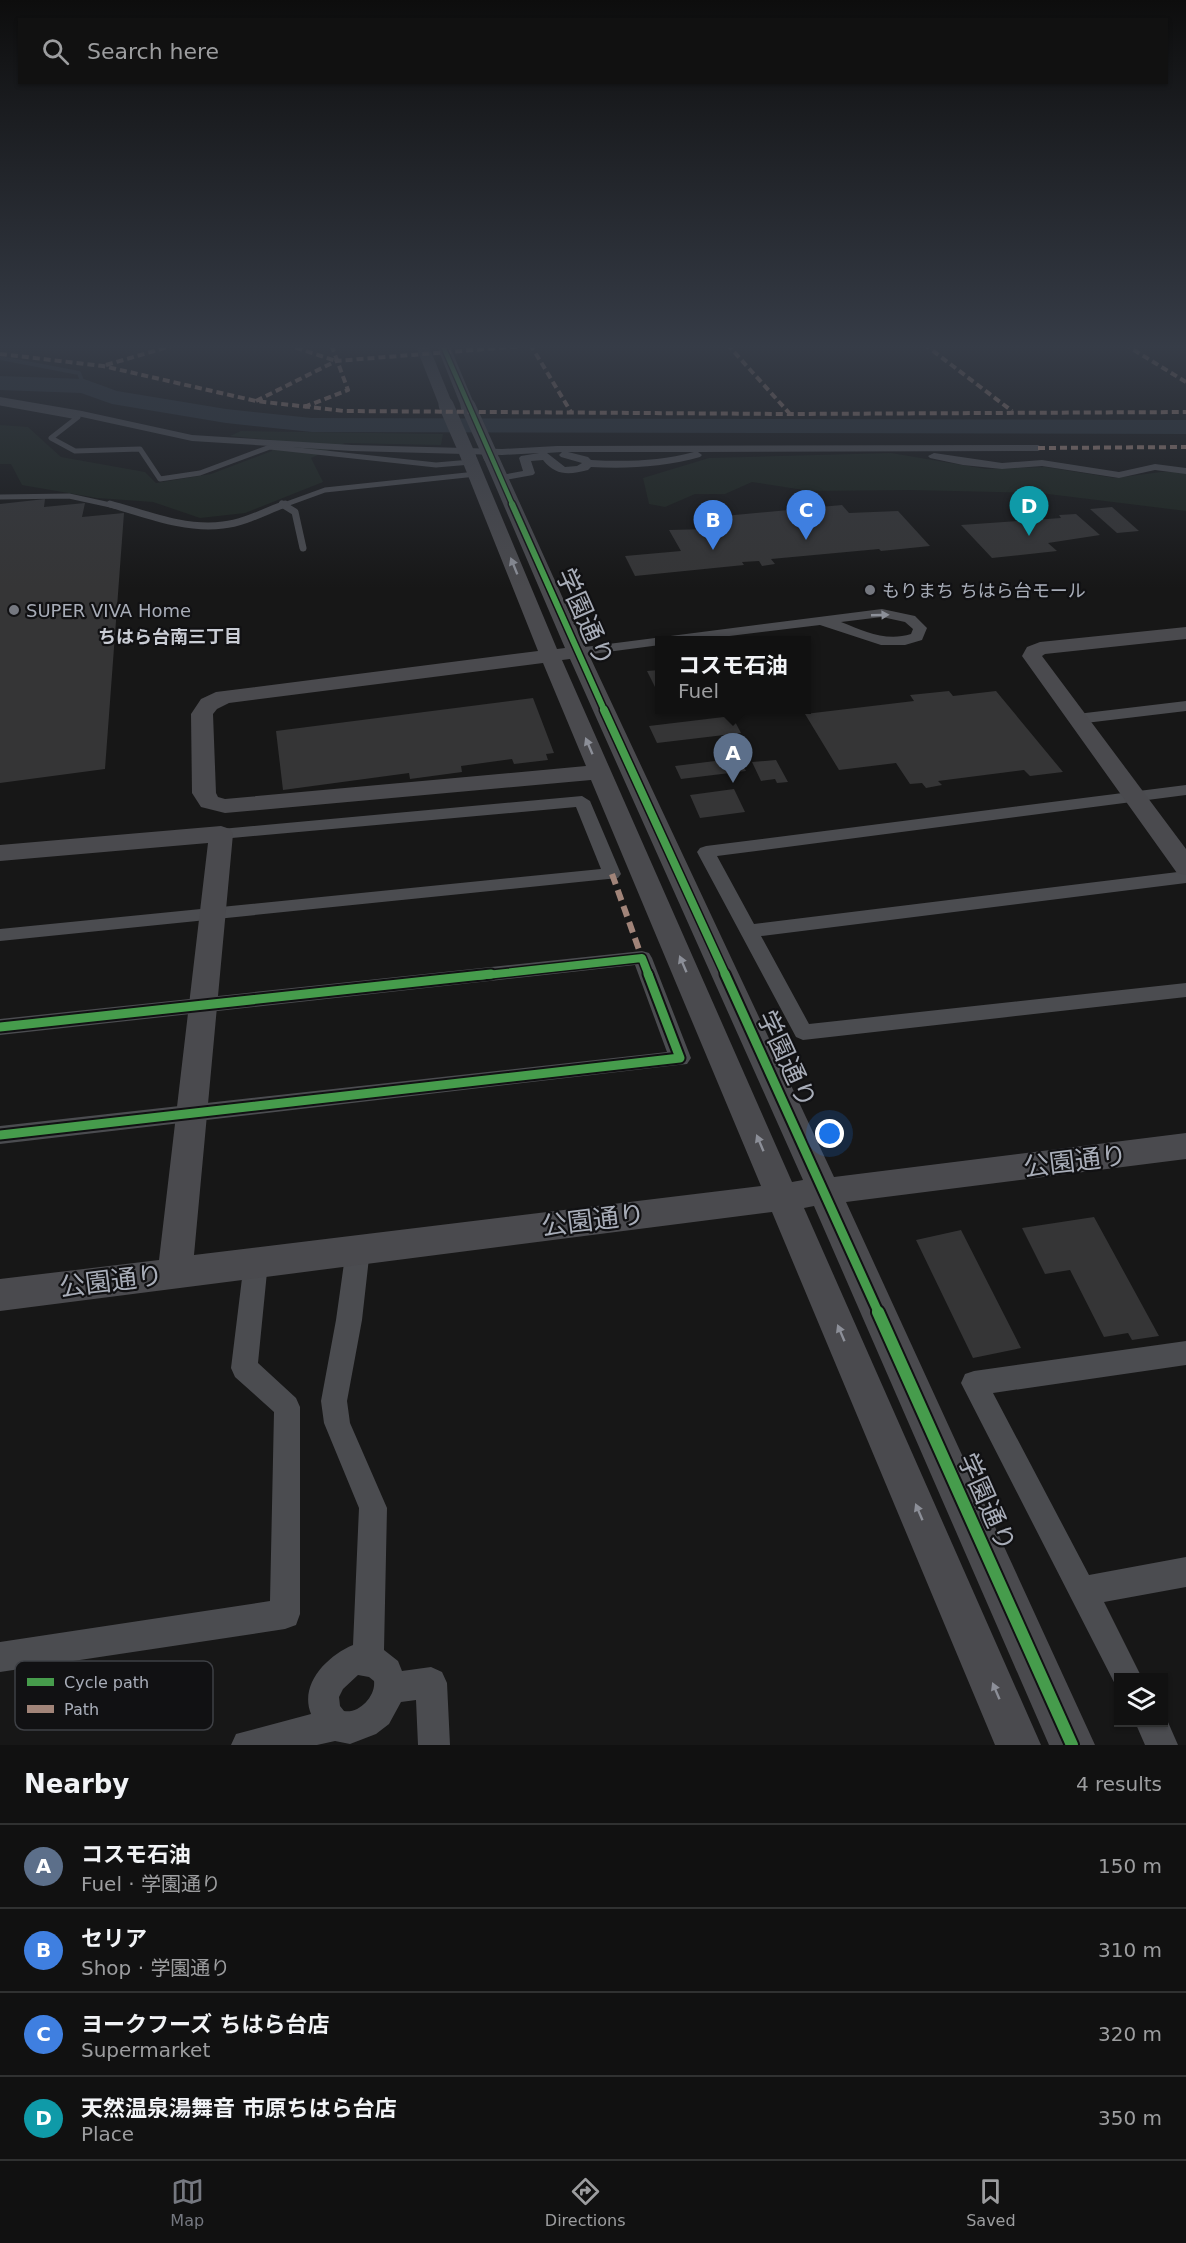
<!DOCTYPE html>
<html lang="en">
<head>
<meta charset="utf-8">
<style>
  :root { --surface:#111; --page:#1a1a1a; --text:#f1f3f6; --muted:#9c9d9f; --line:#303131; --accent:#757880 }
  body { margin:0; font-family:"DejaVu Sans","Noto Sans JP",sans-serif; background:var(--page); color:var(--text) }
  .controls { position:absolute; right:18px; bottom:18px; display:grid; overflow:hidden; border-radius:0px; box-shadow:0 2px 4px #0004 }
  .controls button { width:54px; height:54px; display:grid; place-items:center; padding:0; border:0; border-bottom:2px solid var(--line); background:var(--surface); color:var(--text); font:30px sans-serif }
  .you { position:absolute; left:830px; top:1134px; width:21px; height:21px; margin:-15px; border:4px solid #fff; border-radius:50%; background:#1a73e8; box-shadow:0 0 0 9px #1a73e833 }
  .badge { display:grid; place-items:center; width:39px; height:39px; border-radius:50%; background:var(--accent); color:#fff; font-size:20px; font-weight:700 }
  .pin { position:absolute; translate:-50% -50px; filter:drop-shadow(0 2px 3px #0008) }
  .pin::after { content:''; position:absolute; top:32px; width:21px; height:18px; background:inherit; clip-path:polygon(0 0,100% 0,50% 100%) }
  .popup { position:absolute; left:655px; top:636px; width:156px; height:78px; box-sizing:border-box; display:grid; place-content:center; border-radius:0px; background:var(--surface); filter:drop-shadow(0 2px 4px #0005); font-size:20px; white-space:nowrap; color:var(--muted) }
  .popup b { font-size:22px; color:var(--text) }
  .popup::after { content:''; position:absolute; left:50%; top:100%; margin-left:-12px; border:12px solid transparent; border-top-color:var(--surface) }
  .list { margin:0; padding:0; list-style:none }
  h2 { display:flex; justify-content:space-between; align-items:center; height:78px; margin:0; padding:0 24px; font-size:26px }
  h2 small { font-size:20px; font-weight:400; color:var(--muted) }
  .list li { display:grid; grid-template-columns:39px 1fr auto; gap:18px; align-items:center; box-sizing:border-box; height:84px; padding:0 24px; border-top:2px solid var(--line) }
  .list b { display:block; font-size:22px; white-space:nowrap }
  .list p { margin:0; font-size:20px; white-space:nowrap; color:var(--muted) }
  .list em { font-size:20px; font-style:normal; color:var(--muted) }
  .icon { flex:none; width:33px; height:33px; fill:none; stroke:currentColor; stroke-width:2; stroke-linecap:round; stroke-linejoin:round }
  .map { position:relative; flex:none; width:1186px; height:1745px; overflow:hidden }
  .search { position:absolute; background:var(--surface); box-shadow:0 2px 4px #0004; left:18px; right:18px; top:18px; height:66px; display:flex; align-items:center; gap:15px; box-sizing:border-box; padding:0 21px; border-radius:0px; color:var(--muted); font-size:22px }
  .sheet { height:414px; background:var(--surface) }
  nav { display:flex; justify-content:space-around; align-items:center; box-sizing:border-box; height:84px; border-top:2px solid var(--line); background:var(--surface); font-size:16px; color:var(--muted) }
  nav a { display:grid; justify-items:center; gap:3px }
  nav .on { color:var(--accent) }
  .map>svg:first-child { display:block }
  .green { fill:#1d241e }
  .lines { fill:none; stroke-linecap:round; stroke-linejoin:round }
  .stream { stroke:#2a3239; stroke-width:4 }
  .river { fill:#2a3239; fill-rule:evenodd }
  .building { fill:#353536 }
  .lane-far1 { stroke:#4b4c50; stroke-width:5 }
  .lane { stroke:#4b4c50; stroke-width:7 }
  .street { fill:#4b4c50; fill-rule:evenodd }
  .secondary { fill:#4a4a4e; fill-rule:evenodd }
  .secondary-bridge { stroke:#4a4a4e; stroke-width:15 }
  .quiet-far1 { stroke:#a18479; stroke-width:4; stroke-dasharray:7 4; stroke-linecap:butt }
  .quiet { stroke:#a18479; stroke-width:6; stroke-dasharray:11 6; stroke-linecap:butt }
  .cycleway-far4-casing { stroke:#111113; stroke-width:7 }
  .cycleway-far3-casing { stroke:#111113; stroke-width:9 }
  .cycleway-far2-casing { stroke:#111113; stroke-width:11 }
  .cycleway-far1-casing { stroke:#111113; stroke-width:13 }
  .cycleway-casing { stroke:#111113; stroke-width:16 }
  .cycleway-far4 { stroke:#469c4c; stroke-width:4.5 }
  .cycleway-far3 { stroke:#469c4c; stroke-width:6 }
  .cycleway-far2 { stroke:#469c4c; stroke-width:8 }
  .cycleway-far1 { stroke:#469c4c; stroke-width:9 }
  .cycleway { stroke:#469c4c; stroke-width:12 }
  .oneway { fill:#8c8f98 }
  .oneway2 { fill:#8c9099 }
  .poi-dot { fill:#757880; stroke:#111113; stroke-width:2 }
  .labels { text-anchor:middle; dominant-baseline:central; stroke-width:4.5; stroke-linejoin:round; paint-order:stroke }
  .far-poi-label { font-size:18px; fill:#a8adb8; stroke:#111113; text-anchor:start }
  .far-neighbourhood-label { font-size:18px; font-weight:bold; fill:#c9ccd4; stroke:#111113 }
  .near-street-label { font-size:26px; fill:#a8adb8; stroke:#111113 }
  .key { fill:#111113; stroke:#3e4045; stroke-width:1.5 }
  .key-label { font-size:16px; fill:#a8adb8 }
</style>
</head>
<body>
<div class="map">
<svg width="1186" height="1745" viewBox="0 0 1186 1745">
  <rect width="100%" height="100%" fill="#171717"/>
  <path class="green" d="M0 425 28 427 61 457 145 472 156 483 211 474 272 451V440L230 436 241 431 443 434 441 445 345 443 311 458 323 482 245 513 200 518 153 502 97 498 22 485 11 464H0Z
    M891 453 986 469 1045 467 1115 478 1161 472H1186V511L1040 493 910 490 810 491 752 482 725 494H695L665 507 649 504 643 478 709 458Z"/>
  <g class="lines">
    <path class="stream" d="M0 358 79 373 84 386"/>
    <path class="river" d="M0 376 84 379 117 391 226 409 312 418 1186 420V434L312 432 226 423 112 404 81 393 0 390Z"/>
  </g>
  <path class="building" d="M45 499 44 507 85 503 82 517 124 513 105 769 0 783V504Z
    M842 505 849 513 898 511 930 546 881 551 879 549 771 559 775 564 762 566 759 561 742 562 744 565 635 576 625 556 681 551 669 530 708 529 698 513 721 511 724 516Z
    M1112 507 1139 531 1117 533 1090 509Z
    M1076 514 1100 535 1048 543 1057 551 992 558 961 525 1061 518 1059 515Z
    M660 670V689H656L647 671Z
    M949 691 953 696 996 691 1063 772 1030 776 1024 770 938 781 942 785 926 788 922 783 910 784 896 763 839 770 805 714 914 701 910 695Z
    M533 698 554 753 546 754 548 760 514 764 512 759 461 766 462 772 410 779 409 773 283 790 276 731Z
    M732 716 741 733 657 743 649 726Z
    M739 758 746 771 681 779 675 766Z
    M776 760 788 782 777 783 775 779 761 781 752 762Z
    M734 789 745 812 700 818 690 795Z
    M1094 1217 1159 1336 1132 1340 1128 1333 1104 1337 1070 1270 1045 1274 1022 1228Z
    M961 1230 1021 1348 973 1358 916 1240Z"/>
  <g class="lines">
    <path class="lane-far1" d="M0 403 78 417
      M78 417 51 438 75 451 140 449 160 479 200 473 270 447 436 465 471 462
      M0 497 69 496 115 506
      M282 504 285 506
      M281 506 325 490 476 474"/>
    <path class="lane" d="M110 504C146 514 185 530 223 525 244 523 266 511 285 504
      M282 504 295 512 303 548"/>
    <path class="street" d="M0 397 82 411 192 435 352 445 502 449 557 446 1038 445 1044 448 1038 451 698 452 702 455 700 457C664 467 628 469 591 467L588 470C569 475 556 476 543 460L531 461 535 473 533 475 500 481 496 480V476L523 471 519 458 521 456 539 453 502 455 352 451 192 441 82 417 0 403ZM562 452 559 455 561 457 582 463 577 466 565 467 547 453ZM568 452H694C660 461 626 462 591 460L588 457Z
      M934 453 1002 463 1042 460 1119 472 1155 464 1186 468V474L1155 470 1119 478 1042 466 1002 469 963 465 930 458 928 456Z
      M882 609 915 616 927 628 922 640 905 645H881L820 625 697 640H660V645L577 656 570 652 577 648ZM882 617 905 622 913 629 911 634C886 642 864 631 841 622Z
      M1186 701V711L1077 724 1069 719 1077 714Z
      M1186 785V795L717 856 754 924 1186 871V883L761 936 809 1024 1186 983V997L803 1040 796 1037 697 852 700 848 706 846Z
      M582 796 590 801 621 874 618 878 0 941V929L601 869 576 807 221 839 215 838 212 834 215 830 221 829Z
      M642 951 649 953 652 958 691 1058 687 1064 0 1144V1126L667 1052 635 965 0 1035V1019Z
      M358 1239 367 1242 370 1249 362 1320 347 1401 350 1423 387 1508 384 1650 398 1661 402 1671 431 1667 442 1672 447 1683 450 1745H418L416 1700 401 1702 389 1724 376 1734 350 1744 335 1741 317 1745H231L236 1734 311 1714C299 1684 327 1656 353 1645L359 1508 324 1423 321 1401 336 1320 346 1249 349 1242ZM358 1675 369 1677 374 1681C376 1696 359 1714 344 1711L340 1706 339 1697 343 1689Z
      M256 1251 265 1255 268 1262 258 1363 296 1398 300 1407V1614L296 1625 285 1629 0 1672V1642L270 1601 274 1412 235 1377 231 1368 244 1262 247 1255Z
      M1186 1341V1365L993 1393 1089 1575 1186 1557V1587L1104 1602 1142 1678H1118V1690L961 1383 965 1374 974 1371Z
      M1164 1713 1178 1745H1145L1135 1722H1164Z"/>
    <path class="secondary" d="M415 344H428L453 405 451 408H441L439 405Z
      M436 344H449L475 406 473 409H463L461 406Z
      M491 452 499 457 575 625 834 1177 1186 1133V1159L846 1202 1095 1745H1049L814 1206 804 1208 1041 1745H995L772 1212 0 1311V1279L159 1260 208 843 0 861V845L221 826 230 829 233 834 194 1255 761 1186 591 780 225 813 201 807 192 793 191 714 201 699 216 692 538 651 461 458 463 455H475L477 458 557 649 565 648 483 457ZM570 659 803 1180 792 1182 562 660ZM543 663 586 766 225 799 218 797 216 793 213 714 217 709 229 703Z
      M1186 627V639L1045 654 1042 656 1186 849V875L1177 873 1022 656 1027 647 1040 642Z"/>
    <path class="secondary-bridge" d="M446 405 469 458
      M468 406 491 457"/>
    <path class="quiet-far1" d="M285 344 336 361
      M530 344 571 412
      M727 344 790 414
      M924 344 1012 411
      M1124 344 1186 382
      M0 354 103 366 256 401 344 411 790 414 1186 412
      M106 365 178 344
      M256 401 336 361 548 344
      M304 407 348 390 331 344
      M1038 448 1186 447"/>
    <path class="quiet" d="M612 874 642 958"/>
    <g class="cycleway-far4-casing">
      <path id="cycleway-far4" d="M442 344 513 506"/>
    </g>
    <g class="cycleway-far3-casing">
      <path id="cycleway-far3" d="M512 504 605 712"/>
    </g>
    <g class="cycleway-far2-casing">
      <path id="cycleway-far2" d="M604 710 726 976
        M477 976 642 958 649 976"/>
    </g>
    <g class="cycleway-far1-casing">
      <path id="cycleway-far1" d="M725 974 879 1314
        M0 1027 491 974
        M0 1135 680 1058 648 974"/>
    </g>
    <g class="cycleway-casing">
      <path id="cycleway" d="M878 1312 1072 1745"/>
    </g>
    <use href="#cycleway-far4" class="cycleway-far4"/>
    <use href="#cycleway-far3" class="cycleway-far3"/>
    <use href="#cycleway-far2" class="cycleway-far2"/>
    <use href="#cycleway-far1" class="cycleway-far1"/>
    <use href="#cycleway" class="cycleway"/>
  </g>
  <defs><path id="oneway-solid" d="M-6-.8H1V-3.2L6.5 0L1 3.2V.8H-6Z" transform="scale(1.5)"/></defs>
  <g class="oneway">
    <use href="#oneway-solid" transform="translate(514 566) rotate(-112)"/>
    <use href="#oneway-solid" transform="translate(589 746) rotate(-113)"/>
    <use href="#oneway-solid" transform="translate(683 964) rotate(-113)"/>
    <use href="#oneway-solid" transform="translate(760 1143) rotate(-113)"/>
    <use href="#oneway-solid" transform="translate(841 1333) rotate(-113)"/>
    <use href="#oneway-solid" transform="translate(919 1512) rotate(-113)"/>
    <use href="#oneway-solid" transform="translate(996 1691) rotate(-113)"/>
  </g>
  <use class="oneway2" href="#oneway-solid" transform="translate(880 615) rotate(-2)"/>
  <linearGradient id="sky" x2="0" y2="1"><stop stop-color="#0d0d0d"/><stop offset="0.59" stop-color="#363c47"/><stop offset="1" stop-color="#363c47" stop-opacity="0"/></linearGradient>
  <rect width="1186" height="588" fill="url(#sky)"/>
  <g class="poi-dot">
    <circle cx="870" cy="590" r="6"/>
    <circle cx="14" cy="610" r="6"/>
  </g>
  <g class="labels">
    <g class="far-poi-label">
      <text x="882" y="590">もりまち ちはら台モール</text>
      <text x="26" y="610">SUPER VIVA Home</text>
    </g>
    <g class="far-neighbourhood-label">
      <text x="170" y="636">ちはら台南三丁目</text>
    </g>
    <g class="near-street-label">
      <text transform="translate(585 617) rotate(66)">学園通り</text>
      <text transform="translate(787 1059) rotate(65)">学園通り</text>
      <text transform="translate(1075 1161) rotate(-7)">公園通り</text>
      <text transform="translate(593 1220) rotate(-7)">公園通り</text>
      <text transform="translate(111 1281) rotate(-7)">公園通り</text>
      <text transform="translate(987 1502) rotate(66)">学園通り</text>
    </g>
  </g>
  <rect x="15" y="1661" width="198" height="69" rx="9" class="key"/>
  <rect x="27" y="1678" width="27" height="8" fill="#469c4c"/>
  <rect x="27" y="1705" width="27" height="8" fill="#a18479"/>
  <g class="key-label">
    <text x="64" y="1688">Cycle path</text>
    <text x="64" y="1715">Path</text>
  </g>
</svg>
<div class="controls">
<button><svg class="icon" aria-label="layers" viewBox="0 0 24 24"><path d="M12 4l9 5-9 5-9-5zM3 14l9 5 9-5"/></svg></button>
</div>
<div class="you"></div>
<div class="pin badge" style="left:733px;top:783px;background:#5c6f8a">A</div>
<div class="popup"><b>コスモ石油</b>Fuel</div>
<div class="pin badge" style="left:713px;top:550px;background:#3f7fe0">B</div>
<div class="pin badge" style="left:806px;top:540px;background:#3f7fe0">C</div>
<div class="pin badge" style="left:1029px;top:536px;background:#0f9aa8">D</div>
<div class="search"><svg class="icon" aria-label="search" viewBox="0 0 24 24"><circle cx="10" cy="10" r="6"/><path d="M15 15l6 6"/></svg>Search here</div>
</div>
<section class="sheet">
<h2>Nearby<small>4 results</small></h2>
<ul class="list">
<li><span class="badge" style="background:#5c6f8a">A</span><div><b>コスモ石油</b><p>Fuel · 学園通り</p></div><em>150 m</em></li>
<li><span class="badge" style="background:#3f7fe0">B</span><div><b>セリア</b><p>Shop · 学園通り</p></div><em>310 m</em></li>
<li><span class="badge" style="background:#3f7fe0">C</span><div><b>ヨークフーズ ちはら台店</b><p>Supermarket</p></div><em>320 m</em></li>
<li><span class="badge" style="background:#0f9aa8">D</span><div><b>天然温泉湯舞音 市原ちはら台店</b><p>Place</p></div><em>350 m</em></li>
</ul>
</section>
<nav>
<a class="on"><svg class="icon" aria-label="map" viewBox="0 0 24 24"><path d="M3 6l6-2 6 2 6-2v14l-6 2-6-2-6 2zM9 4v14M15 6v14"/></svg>Map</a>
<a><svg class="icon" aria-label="directions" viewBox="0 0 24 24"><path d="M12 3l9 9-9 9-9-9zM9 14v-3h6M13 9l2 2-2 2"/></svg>Directions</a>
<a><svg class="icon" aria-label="saved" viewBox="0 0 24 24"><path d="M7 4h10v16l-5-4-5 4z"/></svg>Saved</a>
</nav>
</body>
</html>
